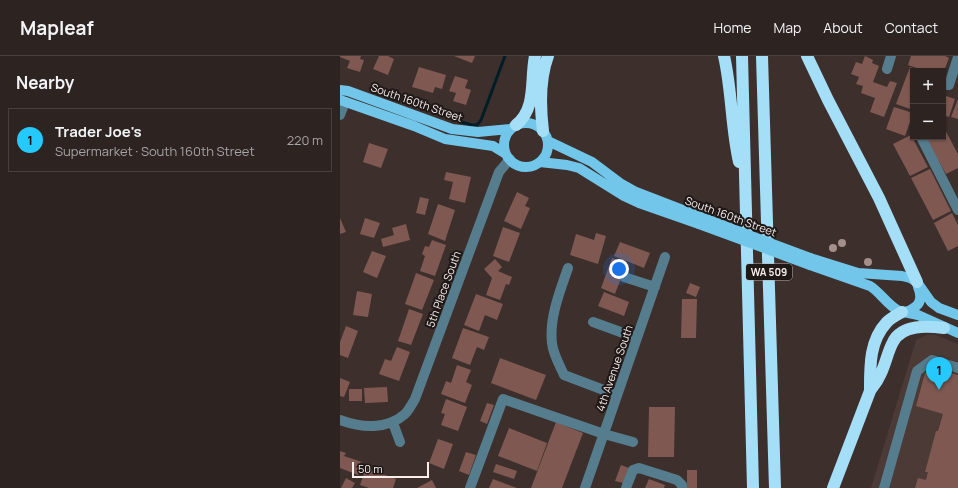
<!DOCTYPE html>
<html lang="en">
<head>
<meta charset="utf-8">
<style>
  :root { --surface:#2d2321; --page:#392f2e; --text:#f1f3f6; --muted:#a7a4a5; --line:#48403f; --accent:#25c9fe }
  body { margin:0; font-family:Manrope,sans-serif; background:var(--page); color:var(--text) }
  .controls { position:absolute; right:12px; top:12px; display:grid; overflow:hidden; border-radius:0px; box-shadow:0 1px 3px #0004 }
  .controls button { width:36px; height:36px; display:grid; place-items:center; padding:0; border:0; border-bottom:1px solid var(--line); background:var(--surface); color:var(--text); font:20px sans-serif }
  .scale { position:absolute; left:12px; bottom:10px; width:77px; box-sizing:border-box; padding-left:4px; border:2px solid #f8efed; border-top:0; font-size:11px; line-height:14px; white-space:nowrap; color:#f8efed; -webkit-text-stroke:3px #1e1817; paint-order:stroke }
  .you { position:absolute; left:279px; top:213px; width:14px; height:14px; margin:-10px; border:3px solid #fff; border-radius:50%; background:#1a73e8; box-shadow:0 0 0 6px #1a73e833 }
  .badge { display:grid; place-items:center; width:26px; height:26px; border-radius:50%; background:var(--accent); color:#111; font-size:13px; font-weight:700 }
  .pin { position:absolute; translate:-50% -33px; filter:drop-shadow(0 1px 2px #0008) }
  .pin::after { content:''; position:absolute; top:21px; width:14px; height:12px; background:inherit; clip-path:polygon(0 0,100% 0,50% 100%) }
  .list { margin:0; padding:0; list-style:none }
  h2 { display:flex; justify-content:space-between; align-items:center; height:52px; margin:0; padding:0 16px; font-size:17px }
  h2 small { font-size:13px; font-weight:400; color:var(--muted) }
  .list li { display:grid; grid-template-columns:26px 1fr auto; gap:12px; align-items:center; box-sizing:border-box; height:64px; margin:0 8px 8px; padding:0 8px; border:1px solid var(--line); border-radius:0px }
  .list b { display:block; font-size:15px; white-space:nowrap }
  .list p { margin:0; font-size:13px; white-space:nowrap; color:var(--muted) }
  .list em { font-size:13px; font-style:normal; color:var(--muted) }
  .map { position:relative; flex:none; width:618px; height:432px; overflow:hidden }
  header { display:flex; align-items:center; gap:24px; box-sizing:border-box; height:56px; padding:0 20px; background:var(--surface); border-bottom:1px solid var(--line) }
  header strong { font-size:19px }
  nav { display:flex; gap:22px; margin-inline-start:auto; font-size:14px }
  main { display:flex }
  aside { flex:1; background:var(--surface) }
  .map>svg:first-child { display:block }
  .built { fill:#4c3a36 }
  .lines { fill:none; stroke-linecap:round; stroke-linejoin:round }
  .stream { stroke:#001d28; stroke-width:3 }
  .building { fill:#7f5951 }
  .minor { stroke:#567d8d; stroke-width:10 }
  .major { stroke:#72c6e9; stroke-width:10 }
  .highway { stroke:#a5def7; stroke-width:12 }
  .major-bridge { stroke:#72c6e9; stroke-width:10 }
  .tree { fill:#a48f8a }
  .labels { text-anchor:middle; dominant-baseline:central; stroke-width:4; stroke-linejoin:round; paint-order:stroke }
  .shield { fill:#1e1817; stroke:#b7aead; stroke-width:1 }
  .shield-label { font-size:10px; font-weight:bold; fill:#f8efed }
  .street-label { font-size:11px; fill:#f8efed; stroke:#1e1817 }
</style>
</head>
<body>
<header>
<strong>Mapleaf</strong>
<nav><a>Home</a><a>Map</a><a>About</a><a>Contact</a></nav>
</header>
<main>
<aside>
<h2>Nearby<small></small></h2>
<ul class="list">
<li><span class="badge">1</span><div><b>Trader Joe's</b><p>Supermarket · South 160th Street</p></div><em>220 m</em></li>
</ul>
</aside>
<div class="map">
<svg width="618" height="432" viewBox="0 0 618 432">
  <rect width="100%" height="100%" fill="#3c2f2c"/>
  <path class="built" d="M593 278 618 288V432H531L576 284 587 279Z"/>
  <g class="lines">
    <path class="stream" d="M121 66 132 69H137L141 64 165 0"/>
  </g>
  <path class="building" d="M0 0H21L20 3 24 4 20 16 7 12 10 5 0 1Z
    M39 0H48L54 3 48 19 33 13Z
    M114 0H135L132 7Z
    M525 0 533 4 532 7 539 10 533 26 547 31 550 25 557 27 544 61 530 56 535 42 521 37 523 30 516 28 519 21 511 18 516 6 522 8Z
    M571 0H605L609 2 604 15H585L568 9Z
    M79 11 106 19 102 33 95 31 93 37 72 31Z
    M570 11 581 15H573V54L556 48Z
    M115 20 128 24 125 32 131 34 126 49 113 45 116 37 109 35Z
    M603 39 615 43 609 61 603 59Z
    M618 43V63L611 61Z
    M554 51 573 57 565 80 546 73Z
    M603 70 618 98V112L606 118 585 81H603Z
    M571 79 588 111 570 120 553 88Z
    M29 87 48 93 41 112 23 106Z
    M590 113 611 155 593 164 571 122Z
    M106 116 131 121 125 147 109 143 113 126 104 124Z
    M177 136 189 142 185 150 190 152 181 173 164 165Z
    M80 141 89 143 85 159 76 157Z
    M98 148 115 154 105 185 88 178Z
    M612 157 618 169V190L608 195 594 167Z
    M0 162 6 176 0 178Z
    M25 162 40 167 34 182 20 178Z
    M66 168 70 184 43 191 41 183 54 179 52 172Z
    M163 171 180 177 169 206 153 200Z
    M256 177 266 180 258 208 230 199 236 178 254 184Z
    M92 184 106 189 95 220 80 215 85 200 82 198 85 190 89 191Z
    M280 186 310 197 304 212 274 200Z
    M32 195 46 200 37 222 23 216Z
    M272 202 287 207 275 238 261 232Z
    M155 203 162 211 158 215 172 221 169 229 166 228 160 244 146 239 152 222 144 213Z
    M76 217 94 224 82 254 65 248Z
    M350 227 360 231 356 241 346 237Z
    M17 235 32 238 28 261 13 259Z
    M264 236 289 246 284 260 258 250Z
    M136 238 163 248 157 264 145 259 139 275 124 269Z
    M342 243H357L356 282H341Z
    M69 253 83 258 71 289 58 285Z
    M6 270 18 275 8 302 0 299V286Z
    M123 272 149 281 144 294 137 291 130 309 112 302Z
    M57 291 70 296 59 325 39 318 45 303 51 305Z
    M160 302 206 319 196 344 151 327Z
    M117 309 131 314 126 326 132 329 125 347 101 338 106 325 111 327Z
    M600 314 618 319V432H575L578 422 586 424 588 416H585L596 375H598L603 358 576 350 585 317Z
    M0 322 10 326 4 341 0 340Z
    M47 331 48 346 25 347 24 332Z
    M9 333H22V345H9Z
    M106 343 127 351 118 375 101 369 105 358 101 357Z
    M147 347 154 349 147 368 140 365Z
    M309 351H335L334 401H308Z
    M216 366 243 377 222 432H191Z
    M169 372 207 387 197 415 158 400Z
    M98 383 113 388 104 413 89 407Z
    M0 395 6 397 4 400 22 406 18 419 0 412Z
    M126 396 136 399 129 419 119 415Z
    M156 408 177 415 174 423 153 416Z
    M281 409 289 412 283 427 275 425Z
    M26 412 56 423 53 432H29L20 429Z
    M347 414H357V432H347Z
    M6 422 15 427 12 432H1Z
    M153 423 177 432H149Z
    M309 423 325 429 324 432H305Z
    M92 424 96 432H77Z"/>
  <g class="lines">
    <path class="minor" d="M547 13 551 0
      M603 29H609L618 1
      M0 59 5 46
      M581 81 618 154
      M228 212C220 235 209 262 212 287 213 298 220 310 224 319L277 339
      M284 221 315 231
      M253 266 297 282
      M0 364C21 372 47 374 65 358 69 354 72 348 75 343L159 116 170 103
      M53 367 60 386
      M130 432 163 343 264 378 293 386
      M245 432 325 201
      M286 432 293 414 299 412 337 424 342 429V432
      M544 432 577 315 592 304 618 312"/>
    <path class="major" d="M0 34 8 35 112 73 138 76 171 73
      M0 44 74 70 105 83 153 90 166 98
      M164 89a22 22 0 1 1 44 0a22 22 0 1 1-44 0Z
      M208 85 252 106 280 127 296 136 353 158
      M200 106 227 109 239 112 284 140 299 147 359 168
      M470 202 518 217 562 220 570 222 577 226 591 246 599 252 618 259
      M470 209 530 230C544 238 557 267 575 251 582 246 581 238 578 231
      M564 256 578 259 618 277"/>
    <path class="highway" d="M384 0C392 35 391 71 399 106
      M402 0 413 432
      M422 0 435 432
      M467 0 488 44 539 142 577 226
      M176 69C197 52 190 24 195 0
      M203 75C200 50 199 24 208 0
      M530 335C530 311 529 285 547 266 551 262 557 259 562 256
      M493 432 530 335C533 330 537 326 539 321 545 311 547 297 553 286 562 268 588 270 604 272"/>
    <path class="major-bridge" d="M358 160 470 202
      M359 168 470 209"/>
  </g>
  <g class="tree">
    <circle cx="502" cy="187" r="4"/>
    <circle cx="493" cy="192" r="4"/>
    <circle cx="528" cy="206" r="4"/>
  </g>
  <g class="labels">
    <rect class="shield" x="406" y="208" width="46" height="16" rx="3"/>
    <g class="shield-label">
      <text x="429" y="216">WA 509</text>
    </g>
    <g class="street-label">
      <text transform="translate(77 46) rotate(19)">South 160th Street</text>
      <text transform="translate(391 160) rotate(20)">South 160th Street</text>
      <text transform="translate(103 233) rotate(-70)">5th Place South</text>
      <text transform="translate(274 312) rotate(-71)">4th Avenue South</text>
    </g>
  </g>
</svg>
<div class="controls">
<button>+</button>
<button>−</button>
</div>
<div class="scale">50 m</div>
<div class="you"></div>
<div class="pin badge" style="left:599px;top:334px">1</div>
</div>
</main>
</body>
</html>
